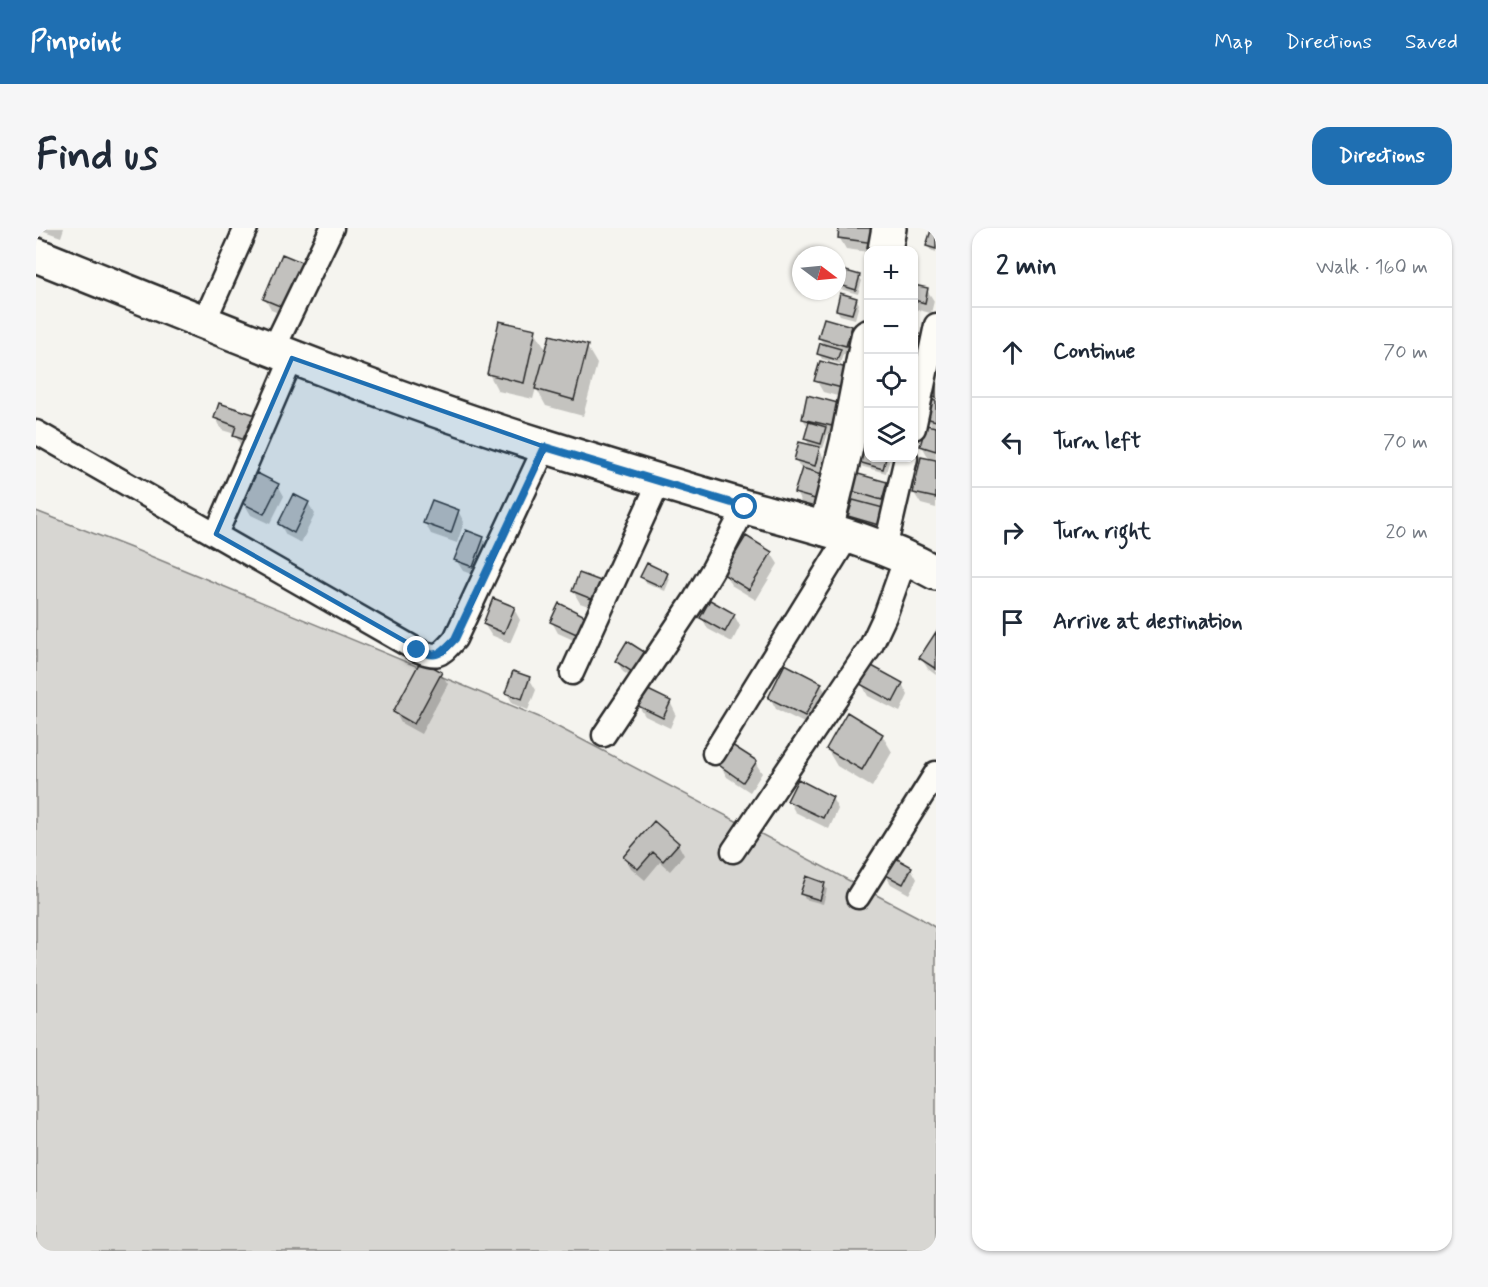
<!DOCTYPE html>
<html lang="en">
<head>
<meta charset="utf-8">
<style>
  :root { --surface:#fff; --page:#f6f6f7; --text:#1f2937; --muted:#747a83; --line:#e0e1e3; --accent:#1f6fb2 }
  body { margin:0; font-family:Mynerve,sans-serif; background:var(--page); color:var(--text) }
  .controls { position:absolute; right:18px; top:18px; display:grid; overflow:hidden; border-radius:12px; box-shadow:0 2px 4px #0004 }
  .controls button { width:54px; height:54px; display:grid; place-items:center; padding:0; border:0; border-bottom:2px solid var(--line); background:var(--surface); color:var(--text); font:30px sans-serif }
  .compass { position:absolute; left:756px; top:18px; width:54px; height:54px; border-radius:50%; background:var(--surface); box-shadow:0 2px 4px #0004; rotate:106deg }
  .stop { position:absolute; width:18px; height:18px; margin:-14px; border:4px solid #1f6fb2; border-radius:50%; background:#fff }
  .stop.end { background:#1f6fb2; border-color:#fff; box-shadow:0 2px 6px #0008 }
  .list { margin:0; padding:0; list-style:none }
  h2 { display:flex; justify-content:space-between; align-items:center; height:78px; margin:0; padding:0 24px; font-size:26px }
  h2 small { font-size:20px; font-weight:400; color:var(--muted) }
  .list li { display:grid; grid-template-columns:39px 1fr auto; gap:18px; align-items:center; box-sizing:border-box; height:90px; padding:0 24px; border-top:2px solid var(--line) }
  .list b { display:block; font-size:22px; white-space:nowrap }
  .list em { font-size:20px; font-style:normal; color:var(--muted) }
  .icon { flex:none; width:33px; height:33px; fill:none; stroke:currentColor; stroke-width:2; stroke-linecap:round; stroke-linejoin:round }
  .map { position:relative; flex:none; width:900px; height:1023px; overflow:hidden; border-radius:18px }
  header { display:flex; align-items:center; gap:36px; box-sizing:border-box; height:84px; padding:0 30px; background:var(--accent); color:#fff }
  header strong { font-size:28px }
  nav { display:flex; gap:33px; margin-inline-start:auto; font-size:21px }
  .intro { display:flex; align-items:center; justify-content:space-between; box-sizing:border-box; height:144px; padding:0 36px }
  h1 { margin:0; font-size:42px }
  .button { padding:15px 27px; border-radius:18px; background:var(--accent); color:#fff; font-size:21px; font-weight:700 }
  main { display:flex; gap:36px; padding:0 36px }
  aside { flex:1; background:var(--surface); border-radius:18px; box-shadow:0 2px 4px #0004 }
  .map>svg:first-child { display:block }
  .green { fill:#d7d6d2; stroke:#81807e; stroke-width:1.5 }
  .shadow { fill:#0003 }
  .building { fill:#c2c1be; stroke:#2b2b2b; stroke-width:1.5 }
  .lines { fill:none; stroke-linecap:round; stroke-linejoin:round }
  .street-casing { stroke:#2b2b2b; stroke-width:27 }
  .secondary-casing { stroke:#2b2b2b; stroke-width:38 }
  .primary-casing { stroke:#2b2b2b; stroke-width:38 }
  .street { stroke:#fdfcf7; stroke-width:22 }
  .secondary { stroke:#fdfcf7; stroke-width:33 }
  .primary { stroke:#fdfcf7; stroke-width:33 }
  .route { stroke:#1f6fb2; stroke-width:8 }
  .marked { fill:#1f6fb2; fill-opacity:0.2; stroke:#1f6fb2; stroke-width:4.5; stroke-linejoin:round }
</style>
</head>
<body>
<header>
<strong>Pinpoint</strong>
<nav><a>Map</a><a>Directions</a><a>Saved</a></nav>
</header>
<div class="intro"><h1>Find us</h1><a class="button">Directions</a></div>
<main>
<div class="map">
<svg width="900" height="1023" viewBox="0 0 900 1023">
  <rect width="100%" height="100%" fill="#f5f4ef"/>
  <filter id="ink" filterUnits="userSpaceOnUse"><feTurbulence type="fractalNoise" baseFrequency=".0167" numOctaves="2"/><feDisplacementMap in="SourceGraphic" scale="12" xChannelSelector="R" yChannelSelector="G"/><feConvolveMatrix kernelMatrix="1 2 1 2 8 2 1 2 1" color-interpolation-filters="sRGB"/></filter>
  <g filter="url(#ink)">
    <path class="green" d="M0 283 95 320 503 489 884 690 900 700V1023H0Z"/>
    <path class="shadow" d="M0 0H28L25 9Z
      M805 0H848L844 22 832 24 810 21 803 9Z
      M900 5V25L895 23 892 18Z
      M246 28 258 91 235 82 229 71Z
      M804 43 823 48 826 53 822 66 804 61 801 54Z
      M878 58 891 62 898 73 895 85 878 81Z
      M820 71 823 76 819 91 804 87 801 82Z
      M815 99 821 110 816 129 807 126 804 136 786 131 783 126 788 118 784 110Z
      M499 103 511 123 551 119 561 136 547 188 510 178 500 160 497 171 462 163 453 146Z
      M810 142 812 171 787 164 780 152Z
      M900 142V280L885 276 878 265 894 232 886 218 897 200 891 190 896 173 893 167Z
      M184 176 221 225 205 219 199 206 186 202 180 190Z
      M801 176 808 187 802 209 792 206 787 220 782 219 789 232 785 247 792 284 766 276 760 265 766 243 760 232 774 218 770 211 773 200 767 191Z
      M832 198V230H860L859 234 852 231 853 234 850 245 824 238 821 233 824 221 832 224 827 215Z
      M850 256 856 267 852 308 820 299 813 288 818 273 811 261Z
      M242 257 248 268 234 296 215 287 208 275Z
      M272 275 279 286 265 315 250 307 244 296Z
      M422 283 428 294 421 315 395 306 389 295Z
      M447 310 453 322 443 349 427 343 420 332Z
      M735 325 742 336 720 372 695 357 689 346Z
      M631 346 634 351 629 363 609 354 606 349Z
      M544 347 569 384 544 375 537 363Z
      M524 377 553 419 522 405 516 394Z
      M478 381 484 392 474 415 455 407 448 396Z
      M698 387 704 398 696 414 672 401 666 390Z
      M900 407V447L892 441 885 430Z
      M592 415 608 457 587 444 581 433Z
      M405 445 412 456 385 506 365 495 359 484Z
      M493 450 500 462 492 482 477 476 471 465Z
      M785 456 791 467 776 499 740 481 734 470Z
      M826 456H866L872 467 864 484 832 468Z
      M634 474 640 486 634 500 609 488 602 477Z
      M846 507 856 524 836 559 801 538 791 521Z
      M719 534 726 545 714 564 691 549 684 537Z
      M796 570 802 581 793 601 759 584 753 573Z
      M642 616 648 627 634 643 624 634 609 652 595 640 589 629Z
      M875 640 881 651 873 666 855 656 848 645Z
      M788 656 791 661 787 676 769 671 766 665Z"/>
    <path class="building" d="M803 0H840L838 15 802 10Z
      M895 2 900 3V21L890 18Z
      M246 26 270 36 251 81 227 71Z
      M803 41 824 47 820 62 801 56Z
      M878 57 892 60 889 75 878 72Z
      M804 65 821 70 816 86 800 82Z
      M788 90 816 98 810 118 782 110Z
      M463 93 500 101 488 155 451 146Z
      M514 107 552 117 538 172 499 161Z
      M784 115 805 121 801 132 781 126Z
      M784 133 811 140 806 160 778 153Z
      M900 137V170L891 167Z
      M771 167 802 175 796 198 766 191Z
      M895 172 900 173V193L890 190Z
      M183 175 223 188 215 214 197 208 200 198 178 190Z
      M773 194 790 199 785 216 768 211Z
      M831 196H832V217L825 215Z
      M890 197 900 199V223L884 218Z
      M763 214 784 219 779 238 758 232Z
      M823 220 832 222V230H850L847 241 819 233Z
      M885 229 900 232V270L877 265Z
      M766 240 793 248 786 273 758 265Z
      M815 244 851 254 846 272 809 261Z
      M221 245 243 256 228 286 206 275Z
      M257 266 273 274 258 305 242 296Z
      M396 272 423 282 415 305 387 295Z
      M817 272 851 281 846 298 812 288Z
      M430 302 448 309 437 339 418 332Z
      M710 308 736 324 713 362 687 346Z
      M611 335 632 345 626 359 604 349Z
      M543 345 570 355 563 374 536 363Z
      M457 370 479 379 468 405 447 396Z
      M674 372 699 386 689 404 664 390Z
      M523 375 555 391 547 409 514 394Z
      M900 404V441L883 430Z
      M591 413 613 427 601 447 579 433Z
      M385 432 406 444 378 496 357 484Z
      M749 436 786 455 769 488 732 470Z
      M834 437 867 455 857 474 824 456Z
      M477 443 494 449 486 471 469 465Z
      M608 460 635 473 627 490 600 477Z
      M811 484 847 506 826 542 790 521Z
      M696 517 721 533 707 554 683 537Z
      M762 551 797 569 787 590 751 573Z
      M618 593 643 615 627 633 617 624 602 641 587 629Z
      M856 628 876 639 867 656 846 645Z
      M770 648 789 655 784 672 764 666Z"/>
    <g class="lines">
      <g class="street-casing">
        <path id="street" d="M168 94 210 0
          M237 122 296 0
          M878 200 900 97
          M0 204 381 422C403 431 404 427 419 411L509 219
          M180 306 256 130
          M849 321 870 230
          M536 445 624 252
          M568 507 659 371 677 341 709 279
          M678 525 812 308
          M697 623 835 418 849 388 870 329
          M822 669 900 545"/>
      </g>
      <g class="secondary-casing">
        <path id="secondary" d="M849 22 853 0
          M790 301 811 215 832 109"/>
      </g>
      <g class="primary-casing">
        <path id="primary" d="M0 27C168 94 335 164 508 218 575 239 642 259 710 279 774 297 841 312 900 345"/>
      </g>
      <use href="#street" class="street"/>
      <use href="#secondary" class="secondary"/>
      <use href="#primary" class="primary"/>
    </g>
  </g>
  <g class="lines" filter="url(#ink)">
    <path class="route" d="M381 422C402 431 404 426 419 411L509 219 709 279"/>
  </g>
  <path class="marked" d="M256 130 509 219 419 411 406 425 395 428 180 306Z"/>
</svg>
<div class="controls">
<button>+</button>
<button>−</button>
<button><svg class="icon" aria-label="locate" viewBox="0 0 24 24"><circle cx="12" cy="12" r="6"/><path d="M12 2v4M12 18v4M2 12h4M18 12h4"/></svg></button>
<button><svg class="icon" aria-label="layers" viewBox="0 0 24 24"><path d="M12 4l9 5-9 5-9-5zM3 14l9 5 9-5"/></svg></button>
</div>
<svg class="compass" viewBox="-18 -18 36 36"><path d="M0-13l5 13h-10z" fill="#e53935"/><path d="M0 13l5-13h-10z" fill="#747a83"/></svg>
<div class="stop" style="left:709px;top:279px"></div>
<div class="stop end" style="left:381px;top:422px"></div>
</div>
<aside>
<h2>2 min<small>Walk · 160 m</small></h2>
<ul class="list">
<li><svg class="icon" aria-label="ahead" viewBox="0 0 24 24"><path d="M12 20V5M6 11l6-6 6 6"/></svg><div><b>Continue</b></div><em>70 m</em></li>
<li><svg class="icon" aria-label="left" viewBox="0 0 24 24"><path d="M17 20v-9H6M10 6l-5 5 5 5"/></svg><div><b>Turn left</b></div><em>70 m</em></li>
<li><svg class="icon" aria-label="right" viewBox="0 0 24 24"><path d="M7 20v-9h11M14 6l5 5-5 5"/></svg><div><b>Turn right</b></div><em>20 m</em></li>
<li><svg class="icon" aria-label="arrive" viewBox="0 0 24 24"><path d="M6 21V4h12l-3 4 3 4H6"/></svg><div><b>Arrive at destination</b></div></li>
</ul>
</aside>
</main>
</body>
</html>
